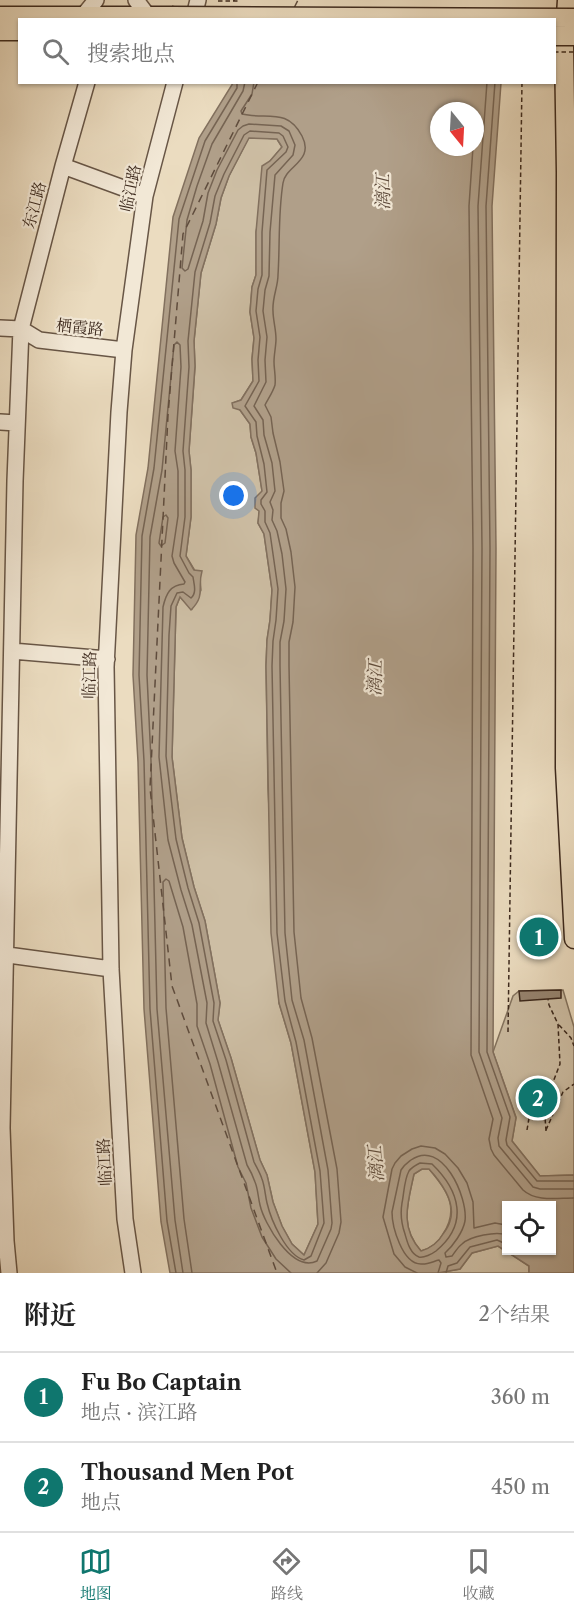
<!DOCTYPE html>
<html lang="zh">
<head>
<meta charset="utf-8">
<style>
  :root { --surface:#fff; --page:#f2f2f2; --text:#222; --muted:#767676; --line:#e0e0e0; --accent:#0f766e }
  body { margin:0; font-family:"Libre Caslon Text","Noto Serif SC",serif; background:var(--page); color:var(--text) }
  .controls { position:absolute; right:18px; bottom:18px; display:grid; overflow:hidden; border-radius:0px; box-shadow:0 2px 4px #0004 }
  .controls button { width:54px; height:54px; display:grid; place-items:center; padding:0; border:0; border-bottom:2px solid var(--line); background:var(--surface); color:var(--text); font:30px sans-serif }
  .compass { position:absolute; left:430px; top:102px; width:54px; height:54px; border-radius:50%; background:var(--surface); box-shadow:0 2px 4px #0004; rotate:162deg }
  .you { position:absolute; left:234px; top:496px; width:21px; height:21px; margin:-15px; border:4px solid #fff; border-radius:50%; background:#1a73e8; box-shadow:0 0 0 9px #1a73e833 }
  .badge { display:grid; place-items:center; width:39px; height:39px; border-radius:50%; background:var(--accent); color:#fff; font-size:20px; font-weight:700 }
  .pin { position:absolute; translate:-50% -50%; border:3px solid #fff; box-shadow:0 2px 6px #0006 }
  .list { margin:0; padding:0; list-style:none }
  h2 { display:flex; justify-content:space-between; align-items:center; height:78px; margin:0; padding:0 24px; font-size:26px }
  h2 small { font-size:20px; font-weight:400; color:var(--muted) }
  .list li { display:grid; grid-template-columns:39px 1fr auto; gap:18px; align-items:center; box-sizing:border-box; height:90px; padding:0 24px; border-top:2px solid var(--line) }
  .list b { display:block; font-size:22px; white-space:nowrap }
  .list p { margin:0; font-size:20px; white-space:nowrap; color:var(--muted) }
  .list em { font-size:20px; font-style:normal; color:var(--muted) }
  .icon { flex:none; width:33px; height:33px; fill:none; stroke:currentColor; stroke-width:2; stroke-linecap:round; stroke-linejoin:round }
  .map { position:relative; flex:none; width:574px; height:1273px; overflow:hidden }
  .search { position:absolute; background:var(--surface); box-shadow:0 2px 4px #0004; left:18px; right:18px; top:18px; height:66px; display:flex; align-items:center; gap:15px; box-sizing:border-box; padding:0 21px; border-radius:0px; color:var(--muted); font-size:22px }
  .sheet { height:258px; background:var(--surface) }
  nav { display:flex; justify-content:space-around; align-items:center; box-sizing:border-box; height:84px; border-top:2px solid var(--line); background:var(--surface); font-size:16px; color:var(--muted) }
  nav a { display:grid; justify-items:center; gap:3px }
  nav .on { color:var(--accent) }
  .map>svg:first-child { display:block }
  .green { fill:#cdbea4; stroke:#847460; stroke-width:1.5 }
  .water { fill:#b09f89; stroke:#82705e; stroke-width:1.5; fill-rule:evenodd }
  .pier { fill:#ebdcc0 }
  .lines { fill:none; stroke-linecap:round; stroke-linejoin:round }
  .shore { stroke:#766453; stroke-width:1.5 }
  .ferry { stroke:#5f4c3d; stroke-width:1.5; stroke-dasharray:8 6; stroke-linecap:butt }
  .building { fill:#978672; stroke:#3c291d; stroke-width:1.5 }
  .minor-casing { stroke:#685646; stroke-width:18 }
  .major-casing { stroke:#3c291d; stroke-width:21 }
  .path { stroke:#3c291d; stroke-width:1.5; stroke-dasharray:4.5 3; stroke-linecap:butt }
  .minor { stroke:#f2e8d6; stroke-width:15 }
  .major { stroke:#ebdcc0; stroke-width:18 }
  .major-bridge-casing { stroke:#3c291d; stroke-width:21; stroke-linecap:butt }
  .path-bridge { stroke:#3c291d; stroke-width:1.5; stroke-dasharray:4.5 3; stroke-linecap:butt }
  .major-bridge { stroke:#ebdcc0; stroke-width:18 }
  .labels { text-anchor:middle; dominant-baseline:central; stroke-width:4.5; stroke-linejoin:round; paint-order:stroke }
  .street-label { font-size:16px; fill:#3c291d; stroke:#f2e8d6 }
  .water-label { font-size:18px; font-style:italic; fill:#5f4c3d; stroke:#f2e8d6 }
</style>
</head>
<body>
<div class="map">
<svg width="574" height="1273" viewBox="0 0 574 1273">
  <rect width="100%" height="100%" fill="#ebdcc0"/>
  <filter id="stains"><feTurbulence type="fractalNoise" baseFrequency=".00333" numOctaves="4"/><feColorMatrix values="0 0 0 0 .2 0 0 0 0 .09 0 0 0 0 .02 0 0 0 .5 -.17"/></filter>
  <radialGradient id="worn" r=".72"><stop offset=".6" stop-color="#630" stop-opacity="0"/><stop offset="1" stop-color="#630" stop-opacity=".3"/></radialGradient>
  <path class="green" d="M249 137 277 139 282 147 270 161 256 232V275L252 287 250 312 254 338 252 359 253 381 241 400 233 403 240 410 250 424 251 437 256 453 262 491 258 523 264 534 272 590 270 620 267 640 266 666 268 789 279 1003 291 1043 315 1172 318 1224 304 1255 292 1244 282 1226 273 1202 267 1175 260 1160 231 1058 218 1020 220 1003 205 921 194 887 182 838 172 757 176 607 180 597 192 609 201 590 200 579 186 556 191 517V470L189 451 195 367 194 341 201 273 216 224 221 198 229 176Z
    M563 990 574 1027V1175L540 1176 512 1141 516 1117 493 1052 513 996 519 991Z
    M422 1169H429C447 1190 460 1208 443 1234 438 1243 431 1248 421 1251 399 1226 408 1203 414 1174Z
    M498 1246 529 1266V1273H438L460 1269 472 1253Z"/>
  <path class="water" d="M233 83H501L492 206 496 548 493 1052 516 1118 512 1141 540 1176 574 1175V1273H529V1266L498 1246 472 1253 460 1269 438 1273H170L161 1222 144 1009 138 762 133 675 136 535 148 468 173 217 199 138ZM439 111H475V147H439ZM249 138 277 139 282 147 270 161 262 166 256 232V275L252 287 250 312 254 338 252 359 253 381 241 400 232 403 233 408 240 410 250 424 251 437 256 453 262 491 255 498V508L259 511 258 523 264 534 272 590 270 620 267 640 266 666 271 933 279 1003 291 1043 315 1172 318 1224 304 1255 292 1244 282 1226 273 1202 267 1175 260 1160 231 1058 218 1020 220 1003 205 921 194 887 182 838 172 757 176 607 180 597 191 610C206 595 197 588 202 571L194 570 186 556 191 517V470L189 451 195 366 194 341 201 273 216 224 221 198 229 176ZM422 1169H429C441 1182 456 1203 450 1221 449 1225 446 1230 443 1234 438 1243 431 1248 421 1251 399 1227 408 1202 414 1174ZM506 1206H552V1250H506Z"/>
  <path class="pier" d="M253 0H516L513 20H249Z"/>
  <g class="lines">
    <path class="shore" d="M254 82 252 94 241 111 242 114C266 120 287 107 302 136 315 161 285 166 283 183 278 214 280 244 278 275 278 287 272 298 273 311 273 320 276 329 276 339 276 346 274 354 274 362 274 369 276 377 275 385 273 392 268 399 265 405L271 417 273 433 280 462 284 491 281 503V518L286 529 291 552 295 587 293 622 289 642V666L294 932 301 998 312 1038 337 1169 341 1222 339 1233 326 1263 317 1273
      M487 82 478 206 482 548 479 1052 502 1118 498 1138 499 1146 533 1187 540 1189H574
      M495 82 486 206 490 548 487 1052 510 1117 506 1140 507 1145 537 1181H574
      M250 131 279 133 283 136 288 147 286 152 267 170 262 232V275L258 289 256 311 260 337 258 360 259 381 245 406 256 422 257 436 264 464 267 492 261 500V504L265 511V522L270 533 278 589 276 620 273 641 272 666 277 933 285 1001 296 1042 320 1171 324 1223 311 1256 304 1260C286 1255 271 1220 267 1203 265 1195 265 1187 262 1179 260 1173 257 1168 254 1162L226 1060 213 1021 214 1003 199 923 188 888 176 839 166 756 169 635 171 606 177 593 183 592 191 598C197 593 194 584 193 577L189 573 180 556 185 517V470L183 451 189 367 188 341 195 272 210 223 215 196 224 174 244 135Z
      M473 147 469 206 473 548 471 1055 493 1119 489 1139 491 1149 494 1155 523 1190C536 1202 557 1198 574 1198
      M166 515 168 518 165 543 161 546 159 543 163 517Z
      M420 1163 432 1164C460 1191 469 1224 436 1251 432 1254 424 1258 419 1257 410 1254 407 1241 405 1234 401 1223 400 1215 402 1203 404 1194 404 1180 409 1171 411 1168 416 1165 420 1163Z
      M176 1273 167 1221 150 1009 144 761 139 675 142 536 154 468 179 219 205 141 237 88V82
      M183 1273 175 1220 157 1009 151 761 147 675 150 537 162 470 174 345 177 342 180 345 181 367 175 451 178 471V516L172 556 174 563 185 582 184 584C170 585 166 594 163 607L159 757 168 840 181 890 192 925 207 1003 206 1023 218 1062 247 1165C250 1170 253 1176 255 1182 258 1189 258 1197 260 1205 264 1223 292 1273 317 1261L331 1229 332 1223 328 1170 304 1040 292 1000 285 933 280 666V642L284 621 286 589 282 554 277 531 272 520 273 510 270 502 275 491 272 463 264 435 263 420 254 406 266 382 265 360 267 337 263 311 265 290 269 276 270 232 275 175 293 155 295 145 289 131 281 126 249 124 243 126 238 130 217 170 208 193 203 221 188 269 185 271 182 268 187 220 197 186 212 144 243 91 245 82
      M192 1273 184 1219 166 1008 163 882 166 879 169 881 183 927 197 1004V1026L210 1064 238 1167 246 1183 251 1208 262 1237 276 1259 291 1273
      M417 1273 405 1267 394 1254 383 1217 392 1169 395 1163 401 1156 412 1149 421 1146 435 1148 445 1154 458 1168 467 1183 473 1202 474 1228 495 1223 506 1225
      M438 1273 441 1263 439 1260C434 1261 427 1265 421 1264 402 1264 392 1226 392 1212L401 1170C404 1165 407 1163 411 1160 442 1138 468 1197 465 1221 463 1232 453 1246 445 1253L446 1257 452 1256C455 1252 458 1247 462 1244 470 1236 497 1231 506 1235
      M446 1273 448 1266 457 1263 470 1247 497 1240 506 1244"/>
    <path class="ferry" d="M294 8 298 0
      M258 82 183 234 168 415 150 788 172 986 277 1273"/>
  </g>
  <path class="building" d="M561 990V998L520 1001 519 991Z"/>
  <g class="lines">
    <g class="minor-casing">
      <path id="minor" d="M136 0 148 16
        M83 16 96 0
        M193 20 198 0
        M63 166 145 196
        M0 328 21 329 39 340 124 350
        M0 422 17 423
        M12 651 107 659
        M0 954 111 969
        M9 1273 6 1241 2 1128 15 481 21 329 63 166 87 82
        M133 1273 125 1219 111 969 106 667 119 412 124 350 145 196 175 82"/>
    </g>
    <g class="major-casing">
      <path id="major" d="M567 0 564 46 566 172 565 768 574 939
        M0 16H172
        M0 31H20"/>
    </g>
    <path class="path" d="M234 1V0
      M559 1025 571 1038 574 1046
      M508 1032 522 82
      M527 1130 530 1112 547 1102
      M546 1130 563 1092 574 1084
      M546 1131 545 1117 550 1090 560 1064 558 1024 549 1005 548 999"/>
    <use href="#minor" class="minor"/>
    <use href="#major" class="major"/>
    <g class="major-bridge-casing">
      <path id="major-bridge" d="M172 16 574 18
        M554 36H574"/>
    </g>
    <path class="path-bridge" d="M218 1H240
      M554 52H574"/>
    <use href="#major-bridge" class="major-bridge"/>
  </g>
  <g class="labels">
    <g class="street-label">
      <text transform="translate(130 188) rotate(-78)">临江路</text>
      <text transform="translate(34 205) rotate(-75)">东江路</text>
      <text transform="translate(80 327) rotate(6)">栖霞路</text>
      <text transform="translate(89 675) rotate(-89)">临江路</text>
      <text transform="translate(104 1162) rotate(-93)">临江路</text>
    </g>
    <g class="water-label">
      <text transform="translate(383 192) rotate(-90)">漓江</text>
      <text transform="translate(375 678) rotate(-88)">漓江</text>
      <text transform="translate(376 1164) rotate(-94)">漓江</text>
    </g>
  </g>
  <rect width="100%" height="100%" filter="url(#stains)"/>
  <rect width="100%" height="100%" fill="url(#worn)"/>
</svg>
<div class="controls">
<button><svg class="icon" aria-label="locate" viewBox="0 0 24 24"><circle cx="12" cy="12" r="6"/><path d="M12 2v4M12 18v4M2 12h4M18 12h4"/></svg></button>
</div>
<svg class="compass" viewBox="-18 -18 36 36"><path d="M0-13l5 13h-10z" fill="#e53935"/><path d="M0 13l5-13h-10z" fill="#767676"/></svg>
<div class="you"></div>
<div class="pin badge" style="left:539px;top:937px">1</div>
<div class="pin badge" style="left:538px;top:1098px">2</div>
<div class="search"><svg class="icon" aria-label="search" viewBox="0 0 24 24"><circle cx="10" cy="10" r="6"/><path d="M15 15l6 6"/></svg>搜索地点</div>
</div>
<section class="sheet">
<h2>附近<small>2个结果</small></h2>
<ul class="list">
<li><span class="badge">1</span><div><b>Fu Bo Captain</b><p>地点 · 滨江路</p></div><em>360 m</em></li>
<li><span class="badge">2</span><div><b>Thousand Men Pot</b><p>地点</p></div><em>450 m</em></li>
</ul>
</section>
<nav>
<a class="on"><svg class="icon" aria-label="map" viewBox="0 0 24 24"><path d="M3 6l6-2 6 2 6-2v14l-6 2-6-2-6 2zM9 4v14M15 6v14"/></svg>地图</a>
<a><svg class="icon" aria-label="directions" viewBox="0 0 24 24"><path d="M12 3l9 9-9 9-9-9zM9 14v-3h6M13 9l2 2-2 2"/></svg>路线</a>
<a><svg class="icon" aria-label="saved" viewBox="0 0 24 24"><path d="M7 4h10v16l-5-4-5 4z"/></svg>收藏</a>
</nav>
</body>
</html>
